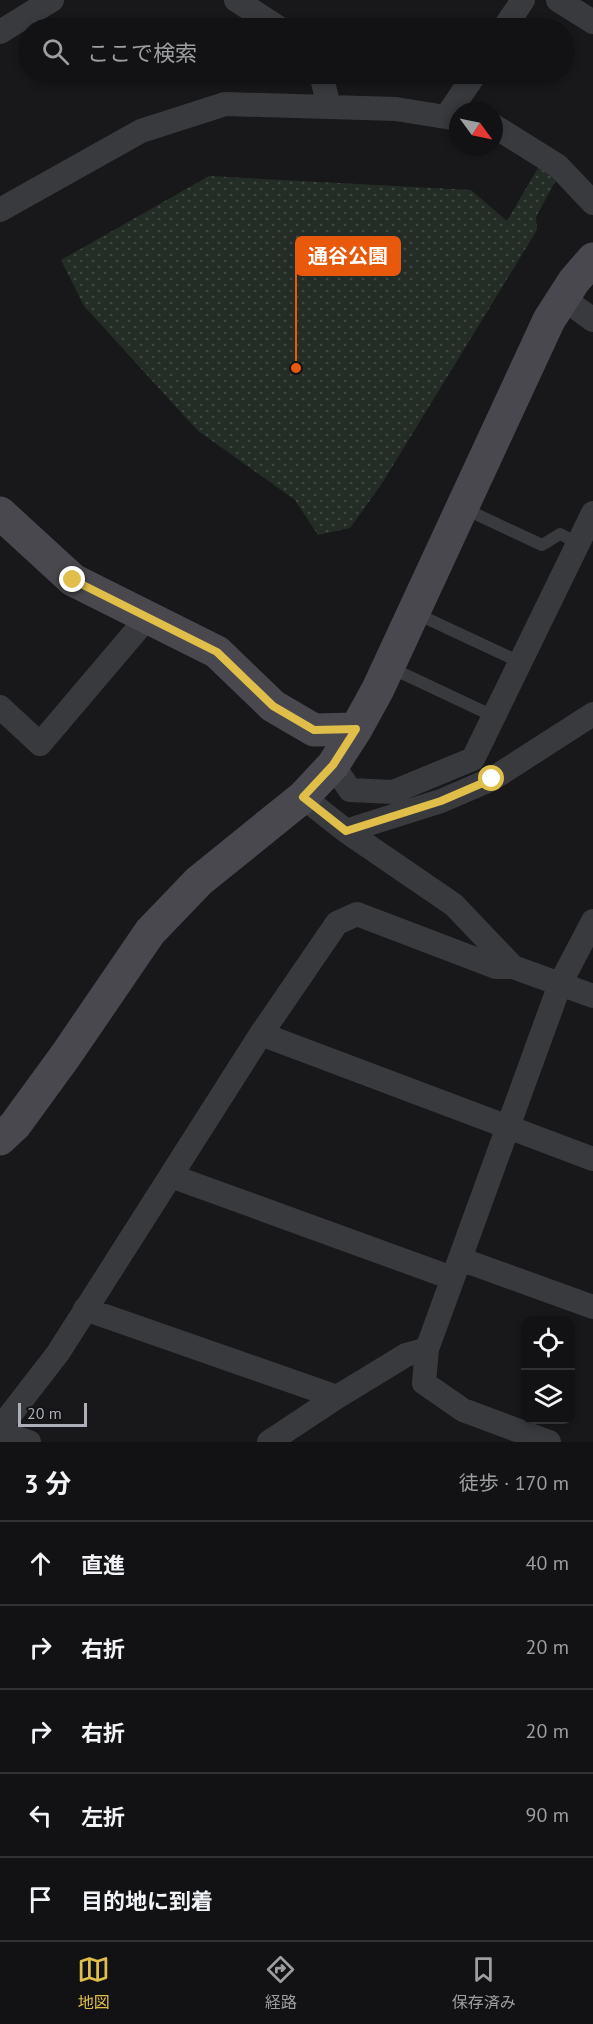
<!DOCTYPE html>
<html lang="ja">
<head>
<meta charset="utf-8">
<style>
  :root { --surface:#121214; --page:#1b1b1d; --text:#f1f3f6; --muted:#9c9ea0; --line:#313234; --accent:#e0be4a }
  body { margin:0; font-family:"PT Sans","Noto Sans JP",sans-serif; background:var(--page); color:var(--text) }
  .controls { position:absolute; right:18px; bottom:18px; display:grid; overflow:hidden; border-radius:12px; box-shadow:0 3px 9px #0003 }
  .controls button { width:54px; height:54px; display:grid; place-items:center; padding:0; border:0; border-bottom:2px solid var(--line); background:var(--surface); color:var(--text); font:30px sans-serif }
  .compass { position:absolute; left:449px; top:102px; width:54px; height:54px; border-radius:50%; background:var(--surface); box-shadow:0 3px 9px #0003; rotate:123deg }
  .scale { position:absolute; left:18px; bottom:15px; width:69px; box-sizing:border-box; padding-left:6px; border:3px solid #acaeb8; border-top:0; font-size:16px; line-height:21px; white-space:nowrap; color:#acaeb8; -webkit-text-stroke:4px #131315; paint-order:stroke }
  .stop { position:absolute; width:18px; height:18px; margin:-14px; border:4px solid #e0be4a; border-radius:50%; background:#fff }
  .stop.end { background:#e0be4a; border-color:#fff; box-shadow:0 2px 6px #0008 }
  .list { margin:0; padding:0; list-style:none }
  h2 { display:flex; justify-content:space-between; align-items:center; height:78px; margin:0; padding:0 24px; font-size:26px }
  h2 small { font-size:20px; font-weight:400; color:var(--muted) }
  .list li { display:grid; grid-template-columns:39px 1fr auto; gap:18px; align-items:center; box-sizing:border-box; height:84px; padding:0 24px; border-top:2px solid var(--line) }
  .list b { display:block; font-size:22px; white-space:nowrap }
  .list em { font-size:20px; font-style:normal; color:var(--muted) }
  .icon { flex:none; width:33px; height:33px; fill:none; stroke:currentColor; stroke-width:2; stroke-linecap:round; stroke-linejoin:round }
  .map { position:relative; flex:none; width:593px; height:1442px; overflow:hidden }
  .search { position:absolute; background:var(--surface); box-shadow:0 3px 9px #0003; left:18px; right:18px; top:18px; height:66px; display:flex; align-items:center; gap:15px; box-sizing:border-box; padding:0 21px; border-radius:33px; color:var(--muted); font-size:22px }
  .sheet { height:498px; background:var(--surface) }
  nav { display:flex; justify-content:space-around; align-items:center; box-sizing:border-box; height:84px; border-top:2px solid var(--line); background:var(--surface); font-size:16px; color:var(--muted) }
  nav a { display:grid; justify-items:center; gap:3px }
  nav .on { color:var(--accent) }
  .map>svg:first-child { display:block }
  .grass { fill:url(#grass-dots) }
  .lines { fill:none; stroke-linecap:round; stroke-linejoin:round }
  .lane { stroke:#393a3e; stroke-width:12 }
  .street { stroke:#393a3e; stroke-width:24 }
  .secondary { stroke:#48484e; stroke-width:33 }
  .route { stroke:#e0be4a; stroke-width:8 }
  .leader { fill:none; stroke:#e8590c; stroke-width:2 }
  .callout-dot { fill:#e8590c; stroke:#131315; stroke-width:2 }
  .callout { fill:#e8590c; stroke:#e8590c; stroke-width:2 }
  .callout-label { font-size:20px; text-anchor:middle; font-weight:bold; fill:#fff }
</style>
</head>
<body>
<div class="map">
<svg width="593" height="1442" viewBox="0 0 593 1442">
  <defs>
    <pattern id="grass-dots" width="8" height="8" patternUnits="userSpaceOnUse" patternTransform="scale(1.5)"><rect width="8" height="8" fill="#242c26"/><path d="M2 2h.1M6 6h.1" fill="none" stroke="#414843" stroke-width="1.8" stroke-linecap="round"/></pattern>
  </defs>
  <rect width="100%" height="100%" fill="#18181a"/>
  <path class="grass" d="M539 166 556 180 536 217 537 230 381 485 350 528 318 535 295 500 197 430 84 306 61 260 209 176 471 190 507 221Z"/>
  <g class="lines">
    <path class="lane" d="M463 508 542 545 560 534 578 543
      M415 613 520 662
      M389 667 493 716"/>
    <path class="street" d="M236 0 279 28
      M558 0 593 22
      M504 28 523 0
      M0 32 52 0
      M321 74 329 107
      M446 117 475 74
      M494 126 558 166 593 203
      M0 210 141 131 225 104 396 109 458 119
      M563 298 593 320
      M0 707 40 744 147 618
      M333 765 350 790 393 792 473 759 593 513
      M303 797 346 831 454 905 513 967
      M346 831 441 801 492 779 593 714
      M261 1034 593 1159
      M171 1176 452 1278
      M460 1259 593 1307
      M85 1309 337 1397
      M427 1349 424 1383 463 1410 549 1442
      M0 1428 58 1353 261 1034 337 923 357 914 496 967H513L593 996
      M0 1432 29 1442
      M269 1442 337 1397 406 1355 427 1349 560 984 593 921"/>
    <path class="secondary" d="M0 513 73 580 217 652 273 706 314 730 356 729
      M0 1139 15 1125 66 1055 150 932 199 881 303 797 333 765 356 729 378 689 549 320 574 281 593 259"/>
  </g>
  <g class="lines">
    <path class="route" d="M73 580 217 652 273 706 314 730 356 729 333 765 303 797 346 831 441 801 492 779"/>
  </g>
  <path class="leader" d="M296 368L296 256"/>
  <circle class="callout-dot" cx="296" cy="368" r="6"/>
  <rect class="callout" x="296" y="237" width="104" height="38" rx="6"/>
  <g class="callout-label">
    <text x="348" y="263">通谷公園</text>
  </g>
</svg>
<div class="controls">
<button><svg class="icon" aria-label="locate" viewBox="0 0 24 24"><circle cx="12" cy="12" r="6"/><path d="M12 2v4M12 18v4M2 12h4M18 12h4"/></svg></button>
<button><svg class="icon" aria-label="layers" viewBox="0 0 24 24"><path d="M12 4l9 5-9 5-9-5zM3 14l9 5 9-5"/></svg></button>
</div>
<svg class="compass" viewBox="-18 -18 36 36"><path d="M0-13l5 13h-10z" fill="#e53935"/><path d="M0 13l5-13h-10z" fill="#9c9ea0"/></svg>
<div class="scale">20 m</div>
<div class="stop" style="left:492px;top:779px"></div>
<div class="stop end" style="left:73px;top:580px"></div>
<div class="search"><svg class="icon" aria-label="search" viewBox="0 0 24 24"><circle cx="10" cy="10" r="6"/><path d="M15 15l6 6"/></svg>ここで検索</div>
</div>
<section class="sheet">
<h2>3 分<small>徒歩 · 170 m</small></h2>
<ul class="list">
<li><svg class="icon" aria-label="ahead" viewBox="0 0 24 24"><path d="M12 20V5M6 11l6-6 6 6"/></svg><div><b>直進</b></div><em>40 m</em></li>
<li><svg class="icon" aria-label="right" viewBox="0 0 24 24"><path d="M7 20v-9h11M14 6l5 5-5 5"/></svg><div><b>右折</b></div><em>20 m</em></li>
<li><svg class="icon" aria-label="right" viewBox="0 0 24 24"><path d="M7 20v-9h11M14 6l5 5-5 5"/></svg><div><b>右折</b></div><em>20 m</em></li>
<li><svg class="icon" aria-label="left" viewBox="0 0 24 24"><path d="M17 20v-9H6M10 6l-5 5 5 5"/></svg><div><b>左折</b></div><em>90 m</em></li>
<li><svg class="icon" aria-label="arrive" viewBox="0 0 24 24"><path d="M6 21V4h12l-3 4 3 4H6"/></svg><div><b>目的地に到着</b></div></li>
</ul>
</section>
<nav>
<a class="on"><svg class="icon" aria-label="map" viewBox="0 0 24 24"><path d="M3 6l6-2 6 2 6-2v14l-6 2-6-2-6 2zM9 4v14M15 6v14"/></svg>地図</a>
<a><svg class="icon" aria-label="directions" viewBox="0 0 24 24"><path d="M12 3l9 9-9 9-9-9zM9 14v-3h6M13 9l2 2-2 2"/></svg>経路</a>
<a><svg class="icon" aria-label="saved" viewBox="0 0 24 24"><path d="M7 4h10v16l-5-4-5 4z"/></svg>保存済み</a>
</nav>
</body>
</html>
